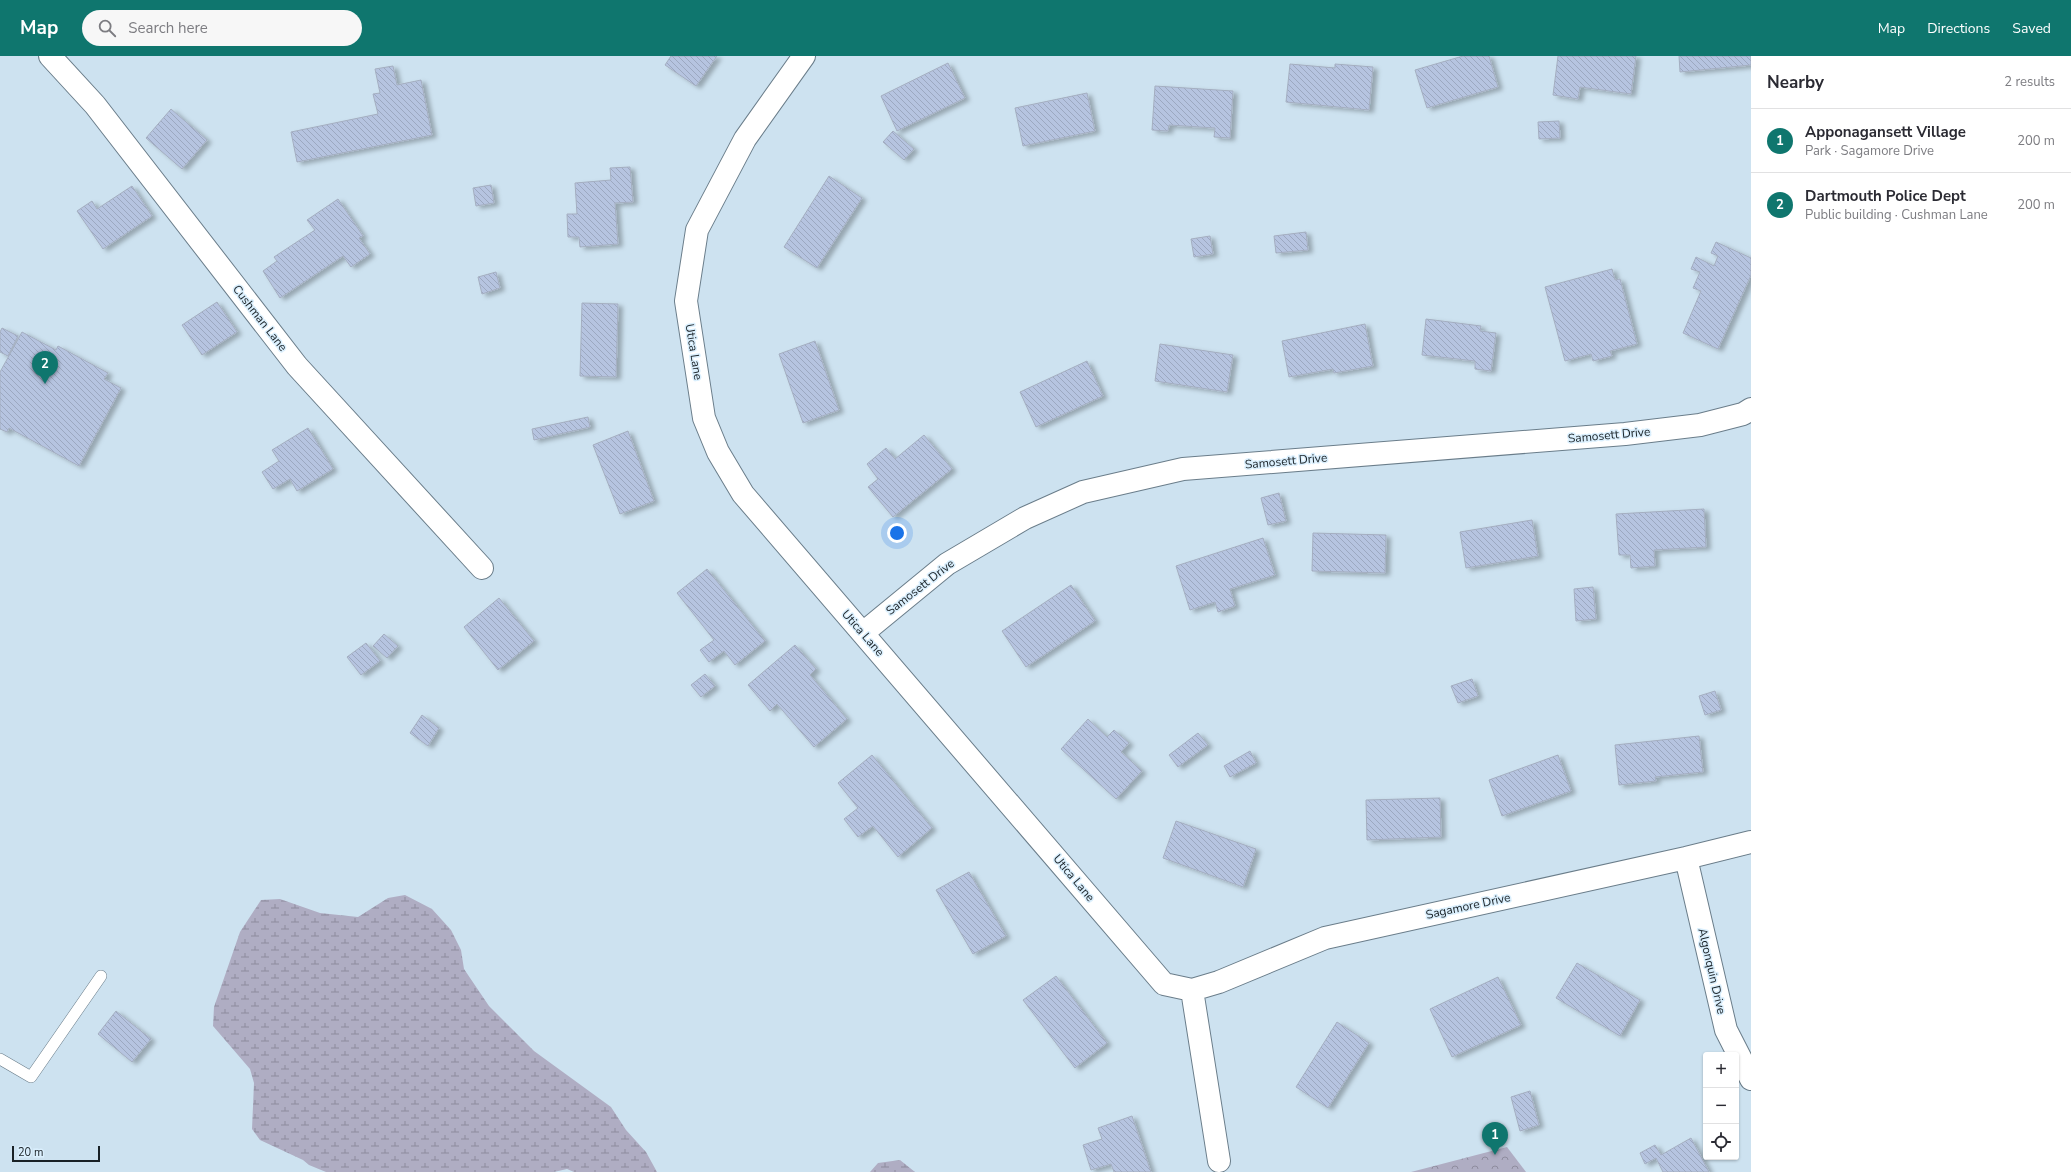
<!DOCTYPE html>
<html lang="en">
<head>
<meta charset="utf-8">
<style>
  :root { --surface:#fff; --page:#f7f7f7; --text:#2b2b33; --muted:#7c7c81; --line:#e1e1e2; --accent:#0f766e }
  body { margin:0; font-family:"Nunito Sans",sans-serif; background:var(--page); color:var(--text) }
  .controls { position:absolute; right:12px; bottom:12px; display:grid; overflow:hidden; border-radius:4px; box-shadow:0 1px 3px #0004 }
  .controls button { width:36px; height:36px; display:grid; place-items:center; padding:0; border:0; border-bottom:1px solid var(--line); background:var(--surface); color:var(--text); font:20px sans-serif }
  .scale { position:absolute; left:12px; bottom:10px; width:88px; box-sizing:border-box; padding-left:4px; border:2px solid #192126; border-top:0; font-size:11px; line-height:14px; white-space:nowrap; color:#192126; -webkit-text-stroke:3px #daeffd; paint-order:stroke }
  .you { position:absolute; left:897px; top:477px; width:14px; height:14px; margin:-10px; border:3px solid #fff; border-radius:50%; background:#1a73e8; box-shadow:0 0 0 6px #1a73e833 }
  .badge { display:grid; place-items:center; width:26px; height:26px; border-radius:50%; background:var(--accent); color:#fff; font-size:13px; font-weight:700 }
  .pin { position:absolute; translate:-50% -33px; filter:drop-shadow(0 1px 2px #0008) }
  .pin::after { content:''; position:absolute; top:21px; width:14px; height:12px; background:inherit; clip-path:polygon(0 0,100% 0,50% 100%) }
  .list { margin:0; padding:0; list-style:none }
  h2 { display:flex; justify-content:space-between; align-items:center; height:52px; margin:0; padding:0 16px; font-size:17px }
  h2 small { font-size:13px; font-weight:400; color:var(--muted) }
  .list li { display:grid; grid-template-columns:26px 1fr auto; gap:12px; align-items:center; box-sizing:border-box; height:64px; padding:0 16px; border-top:1px solid var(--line) }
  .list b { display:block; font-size:15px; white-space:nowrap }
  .list p { margin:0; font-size:13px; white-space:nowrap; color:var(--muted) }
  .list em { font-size:13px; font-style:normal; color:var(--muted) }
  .icon { flex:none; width:22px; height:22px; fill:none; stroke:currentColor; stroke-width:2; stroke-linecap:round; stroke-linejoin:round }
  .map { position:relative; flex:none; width:1751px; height:1116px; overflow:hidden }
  header { display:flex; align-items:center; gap:24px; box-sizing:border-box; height:56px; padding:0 20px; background:var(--accent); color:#fff }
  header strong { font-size:19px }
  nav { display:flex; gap:22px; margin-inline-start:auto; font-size:14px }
  .search { width:280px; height:36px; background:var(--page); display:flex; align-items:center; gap:10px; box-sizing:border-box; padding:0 14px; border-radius:22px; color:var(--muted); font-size:15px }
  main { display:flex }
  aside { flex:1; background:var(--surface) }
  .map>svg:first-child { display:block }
  .forest { fill:url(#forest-crowns) }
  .wetland { fill:url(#wetland-marsh) }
  .building { fill:url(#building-back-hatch); stroke:#a4aec0; filter:url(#shadow) }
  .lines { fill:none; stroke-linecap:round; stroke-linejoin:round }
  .service-casing { stroke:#6a7d8a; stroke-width:12 }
  .minor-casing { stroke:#6a7d8a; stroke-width:24 }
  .service { stroke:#fff; stroke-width:11 }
  .minor { stroke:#fff; stroke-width:22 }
  .labels { text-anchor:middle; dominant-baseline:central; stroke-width:3; stroke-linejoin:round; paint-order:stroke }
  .street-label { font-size:12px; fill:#192126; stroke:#daeffd }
</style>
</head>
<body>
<header>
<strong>Map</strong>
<div class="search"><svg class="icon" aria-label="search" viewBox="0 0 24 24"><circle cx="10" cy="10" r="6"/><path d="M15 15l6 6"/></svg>Search here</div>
<nav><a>Map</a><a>Directions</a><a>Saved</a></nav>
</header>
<main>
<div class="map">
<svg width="1751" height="1116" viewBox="0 0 1751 1116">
  <defs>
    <pattern id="forest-crowns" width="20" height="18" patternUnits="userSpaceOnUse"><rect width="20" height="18" fill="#afadc3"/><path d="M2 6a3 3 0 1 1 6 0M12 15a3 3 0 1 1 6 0" fill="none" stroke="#8e8c9e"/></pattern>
    <pattern id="wetland-marsh" width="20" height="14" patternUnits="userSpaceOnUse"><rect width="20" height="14" fill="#afadc3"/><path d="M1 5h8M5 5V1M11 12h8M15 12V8" fill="none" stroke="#8e8c9e"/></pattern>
    <pattern id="building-back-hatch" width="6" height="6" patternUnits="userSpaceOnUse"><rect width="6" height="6" fill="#b6c4e0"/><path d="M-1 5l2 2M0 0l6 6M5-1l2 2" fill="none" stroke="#9ca8c0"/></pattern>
    <filter id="shadow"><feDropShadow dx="4.5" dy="2.5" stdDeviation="2" flood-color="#0004"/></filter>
  </defs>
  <rect width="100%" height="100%" fill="#cde2f0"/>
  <path class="forest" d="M1507 1091 1526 1116H1411Z"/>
  <path class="wetland" d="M405 839 432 853 451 874 461 894 464 913 489 950 534 995 611 1051 626 1074 646 1096 657 1116H574L567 1113 554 1116H326L309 1109 303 1104 260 1084 252 1073 254 1027 250 1013 213 970 214 951 240 876 261 844 280 843 320 857 358 861 388 842Z
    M900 1104 915 1116H870L878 1107Z"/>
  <path class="building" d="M671 0H717L696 30 665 9Z
    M1463 0H1489L1498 31 1427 52 1415 14Z
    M1558 0H1636L1631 38 1580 31 1578 43 1553 39Z
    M1679 0H1751V9L1680 16Z
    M948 7 965 42 897 75 881 40Z
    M1290 8 1335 12V8L1373 11 1369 54 1286 46Z
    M393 10 397 29 421 24 432 79 297 106 291 76 378 58 373 38 380 37 375 13Z
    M1155 30 1233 35 1230 82 1214 81 1215 72 1169 69 1168 75 1152 74Z
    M1087 37 1095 75 1023 90 1015 52Z
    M171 53 207 84 182 113 146 82Z
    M1559 65 1560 82 1539 83 1538 66Z
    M893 75 914 93 904 104 883 86Z
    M630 111 633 146 615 147 618 188 580 191 579 181H568L567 158H577L575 127 611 124 610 112Z
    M829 120 862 142 817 212 784 191Z
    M491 129 494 147 476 150 473 132Z
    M132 130 152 160 103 193 77 155 92 145 97 153Z
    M338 143 363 180 359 182 370 198 351 211 343 200 280 242 263 215 277 205 274 201 315 174 307 164Z
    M1306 176 1308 194 1276 197 1274 180Z
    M1210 180 1213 198 1194 201 1191 183Z
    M1716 186 1751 202V219L1718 293 1683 277 1701 235 1693 232 1700 216 1691 213 1696 201 1714 210 1718 200 1711 197Z
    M1612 213 1615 224 1620 223 1637 288 1610 295 1612 300 1593 305 1591 298 1565 305 1545 231Z
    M496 216 500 232 482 238 478 221Z
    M217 246 237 276 202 299 182 269Z
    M582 247 618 248 616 321 580 320Z
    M1426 263 1481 270 1480 275 1496 277 1491 315 1475 313V305L1422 299Z
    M1365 268 1373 310 1334 317 1333 313 1289 321 1282 285Z
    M2 272 18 280 8 300 0 296V276Z
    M22 276 56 294 58 290 108 317 104 323 121 332 79 410 9 372 7 376 0 373V316Z
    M815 285 839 354 803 367 779 298Z
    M1160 288 1233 299 1227 336 1155 325Z
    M1087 305 1103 340 1036 371 1020 336Z
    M588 361 590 371 534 384 532 373Z
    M308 372 333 413 297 435 290 423 273 433 262 416 279 405 272 394Z
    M628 375 654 445 620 458 593 389Z
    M924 379 952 413 893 461 868 431 878 423 867 408 886 392 895 403Z
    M1279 437 1286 465 1268 469 1261 442Z
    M1704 453 1706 491 1654 494 1655 510 1631 512 1630 499H1619L1616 458Z
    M1532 464 1538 500 1466 512 1460 476Z
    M1313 477 1386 479 1385 517 1312 515Z
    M1263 482 1275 519 1230 533 1235 550 1218 556 1215 546 1190 554 1176 510Z
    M707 513 765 585 735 609 724 595 709 606 700 594 714 584 677 537Z
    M1071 529 1095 565 1026 611 1002 575Z
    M1593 531 1596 563 1576 565 1574 533Z
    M499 542 534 585 498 614 464 571Z
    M384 578 398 590 387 602 373 590Z
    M366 587 380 605 361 619 347 601Z
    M795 589 816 613 810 619 847 663 814 691 777 648 770 655 748 629Z
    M705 618 715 630 701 641 691 629Z
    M1472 623 1478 640 1458 647 1451 630Z
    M1715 635 1721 654 1705 659 1699 640Z
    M422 659 439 672 428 690 410 677Z
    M1088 663 1107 681 1114 674 1129 687 1121 696 1142 715 1116 743 1061 693Z
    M1198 677 1208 689 1178 711 1169 699Z
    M1699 680 1703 716 1655 721 1656 725 1619 729 1615 689Z
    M1250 695 1256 707 1230 721 1224 710Z
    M872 699 932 772 898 801 873 770 858 781 844 763 858 752 838 727Z
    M1558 699 1571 735 1502 760 1489 724Z
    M1440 742 1441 781 1367 784 1366 744Z
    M1176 765 1256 793 1243 831 1163 802Z
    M969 816 1006 880 973 898 936 834Z
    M1577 907 1640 944 1620 980 1556 942Z
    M1056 920 1107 987 1075 1012 1023 944Z
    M1498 921 1521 969 1452 1001 1430 953Z
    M116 955 151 983 132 1006 98 978Z
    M1337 966 1369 987 1328 1052 1296 1031Z
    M1530 1035 1539 1069 1520 1075 1511 1041Z
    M1132 1060 1151 1116H1114L1111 1108 1091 1114 1083 1089 1102 1083 1098 1072Z
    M1691 1082 1709 1116H1663L1656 1102 1645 1108 1640 1097 1655 1089 1661 1099Z"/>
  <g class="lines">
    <g class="service-casing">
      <path id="service" d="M0 1003 31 1021 101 920"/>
    </g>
    <g class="minor-casing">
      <path id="minor" d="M50 0 95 49 297 310 482 512
        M804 0 745 83 697 174 686 245 704 362 718 396 743 438 1164 928 1192 934 1219 1105
        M863 577 947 508 1025 462 1083 436 1183 413 1625 378 1700 369 1743 358 1751 353
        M1686 802 1726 974 1751 1023
        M1192 934 1219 926 1325 882 1686 802 1751 786"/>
    </g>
    <use href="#service" class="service"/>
    <use href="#minor" class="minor"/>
  </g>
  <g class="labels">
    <g class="street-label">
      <text transform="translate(260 262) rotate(52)">Cushman Lane</text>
      <text transform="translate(694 296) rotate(81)">Utica Lane</text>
      <text transform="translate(1609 379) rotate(-5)">Samosett Drive</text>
      <text transform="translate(1286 405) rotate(-5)">Samosett Drive</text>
      <text transform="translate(920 531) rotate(-38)">Samosett Drive</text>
      <text transform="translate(863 577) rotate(49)">Utica Lane</text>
      <text transform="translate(1074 822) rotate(50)">Utica Lane</text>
      <text transform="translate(1468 850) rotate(-12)">Sagamore Drive</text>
      <text transform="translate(1712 915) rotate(77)">Algonquin Drive</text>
    </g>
  </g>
</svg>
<div class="controls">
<button>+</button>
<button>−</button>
<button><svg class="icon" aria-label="locate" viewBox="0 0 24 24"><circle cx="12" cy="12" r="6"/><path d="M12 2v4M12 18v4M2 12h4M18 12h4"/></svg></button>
</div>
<div class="scale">20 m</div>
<div class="you"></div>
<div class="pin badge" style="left:1495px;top:1099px">1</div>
<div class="pin badge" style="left:45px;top:328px">2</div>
</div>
<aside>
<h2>Nearby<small>2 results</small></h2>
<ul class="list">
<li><span class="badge">1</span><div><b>Apponagansett Village</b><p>Park · Sagamore Drive</p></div><em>200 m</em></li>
<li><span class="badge">2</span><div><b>Dartmouth Police Dept</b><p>Public building · Cushman Lane</p></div><em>200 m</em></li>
</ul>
</aside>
</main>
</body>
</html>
